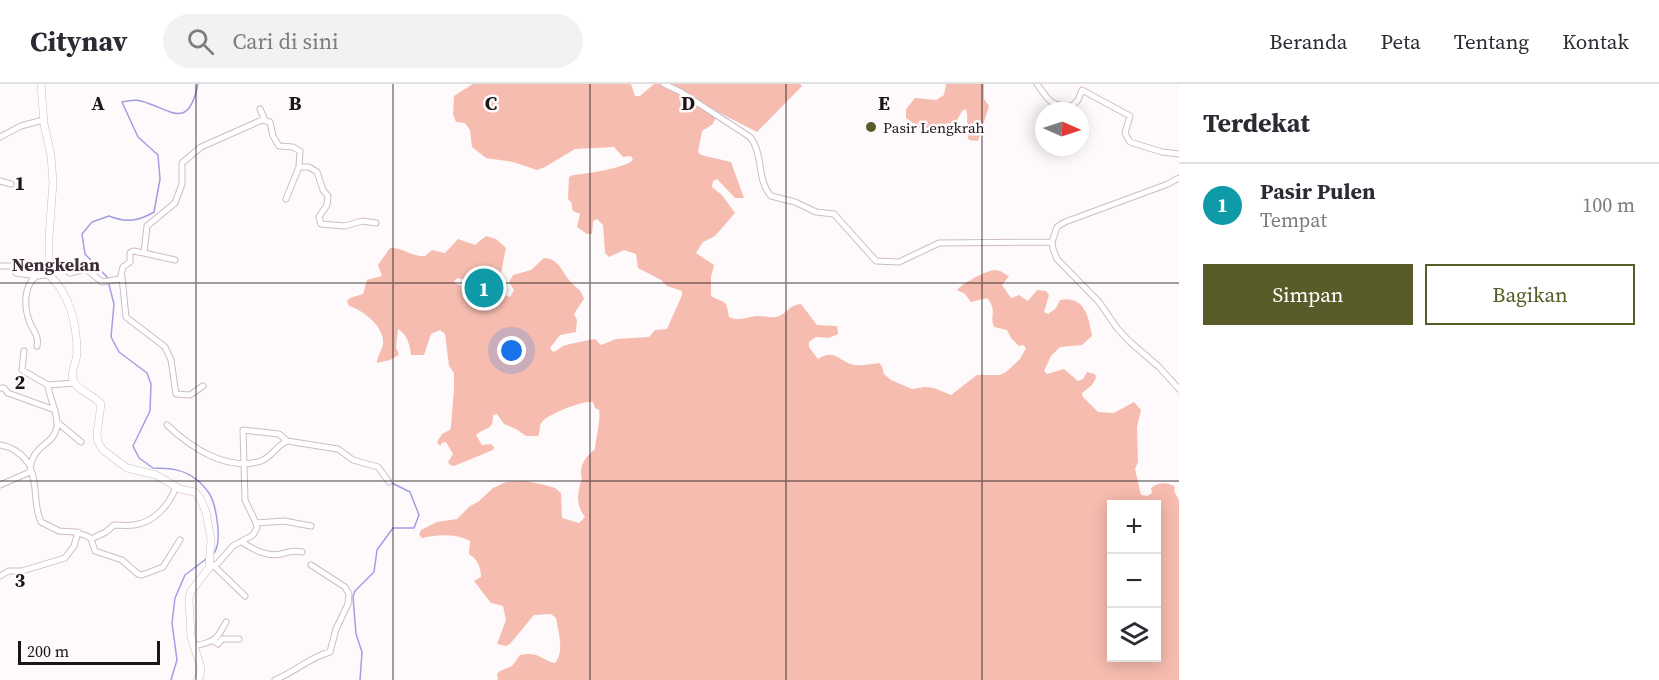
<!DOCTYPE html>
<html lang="id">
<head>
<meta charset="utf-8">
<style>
  :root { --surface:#fff; --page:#f2f2f3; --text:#2b2b33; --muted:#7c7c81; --line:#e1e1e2; --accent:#595c29 }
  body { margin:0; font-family:"Source Serif 4",serif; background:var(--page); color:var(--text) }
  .controls { position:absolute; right:18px; bottom:18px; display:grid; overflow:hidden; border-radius:0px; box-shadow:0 3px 15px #0003 }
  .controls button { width:54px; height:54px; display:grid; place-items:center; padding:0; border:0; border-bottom:2px solid var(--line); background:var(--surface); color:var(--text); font:30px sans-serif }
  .compass { position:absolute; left:1035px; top:18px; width:54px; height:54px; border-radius:50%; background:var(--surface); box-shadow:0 3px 15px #0003; rotate:93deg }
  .scale { position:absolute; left:18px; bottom:15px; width:142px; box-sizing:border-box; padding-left:6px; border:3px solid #1b1519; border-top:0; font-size:16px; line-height:21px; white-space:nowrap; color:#1b1519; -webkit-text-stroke:4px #fefafc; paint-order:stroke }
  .you { position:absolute; left:512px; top:267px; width:21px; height:21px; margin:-15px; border:4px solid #fff; border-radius:50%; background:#1a73e8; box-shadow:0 0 0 9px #1a73e833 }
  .badge { display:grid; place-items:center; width:39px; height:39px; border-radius:50%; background:var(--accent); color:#fff; font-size:20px; font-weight:700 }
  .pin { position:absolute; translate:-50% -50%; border:3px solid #fff; box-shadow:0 2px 6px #0006 }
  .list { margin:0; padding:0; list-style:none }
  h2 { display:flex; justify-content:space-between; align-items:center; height:78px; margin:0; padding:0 24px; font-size:26px }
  h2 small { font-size:20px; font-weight:400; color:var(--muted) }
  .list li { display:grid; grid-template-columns:39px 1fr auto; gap:18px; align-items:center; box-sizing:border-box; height:84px; padding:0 24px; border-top:2px solid var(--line) }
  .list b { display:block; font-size:22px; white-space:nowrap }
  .list p { margin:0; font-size:20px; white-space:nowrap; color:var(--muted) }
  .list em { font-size:20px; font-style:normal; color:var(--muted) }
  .actions { display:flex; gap:12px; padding:18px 24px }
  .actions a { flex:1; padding:14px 0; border:2px solid var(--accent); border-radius:0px; text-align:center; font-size:21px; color:var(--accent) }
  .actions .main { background:var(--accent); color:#fff }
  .icon { flex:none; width:33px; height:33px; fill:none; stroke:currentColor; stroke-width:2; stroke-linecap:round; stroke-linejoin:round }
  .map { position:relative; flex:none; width:1179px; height:596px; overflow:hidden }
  header { display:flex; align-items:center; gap:36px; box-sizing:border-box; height:84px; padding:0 30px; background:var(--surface); border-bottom:2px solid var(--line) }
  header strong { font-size:28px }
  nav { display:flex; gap:33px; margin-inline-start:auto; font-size:21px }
  .search { width:420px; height:54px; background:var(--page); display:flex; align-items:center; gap:15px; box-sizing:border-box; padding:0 21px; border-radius:33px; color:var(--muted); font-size:22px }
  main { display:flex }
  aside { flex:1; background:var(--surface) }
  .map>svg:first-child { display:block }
  .green { fill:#f6bcaf; fill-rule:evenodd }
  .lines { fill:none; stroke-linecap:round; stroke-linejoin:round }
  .stream { stroke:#a19ee3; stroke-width:1.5 }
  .minor-casing { stroke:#cebbc7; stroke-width:7 }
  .tertiary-casing { stroke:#cebbc7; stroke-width:8 }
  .minor { stroke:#fff; stroke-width:5 }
  .tertiary { stroke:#fff; stroke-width:7 }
  .grid { fill:none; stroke:#1b1519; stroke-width:1.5; stroke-opacity:0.55 }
  .poi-dot { fill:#595c29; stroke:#fefafc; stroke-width:2 }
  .labels { text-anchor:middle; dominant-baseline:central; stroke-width:5; stroke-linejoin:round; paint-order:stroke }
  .poi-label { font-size:15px; fill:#1b1519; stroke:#fefafc; text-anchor:start }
  .quarter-label { font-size:18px; font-weight:bold; fill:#3c2d37; stroke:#fefafc }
  .grid-label { font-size:20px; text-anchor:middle; font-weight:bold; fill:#1b1519; stroke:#fefafc; stroke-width:5; stroke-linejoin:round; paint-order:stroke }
</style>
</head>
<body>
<header>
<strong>Citynav</strong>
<div class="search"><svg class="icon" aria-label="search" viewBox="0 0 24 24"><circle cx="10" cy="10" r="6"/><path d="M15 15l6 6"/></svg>Cari di sini</div>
<nav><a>Beranda</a><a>Peta</a><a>Tentang</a><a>Kontak</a></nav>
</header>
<main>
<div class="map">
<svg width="1179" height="596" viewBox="0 0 1179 596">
  <rect width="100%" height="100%" fill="#fefafc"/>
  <path class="green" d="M473 0H631L635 12H640L654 0H800L802 2 757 48 718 28 713 40 702 47 698 68 701 71 731 78 744 114H735L717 95 713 97 712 103 722 111 735 129 715 152 703 158 696 169 714 181 711 193V212C725 220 726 214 729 233 740 238 746 233 757 232 763 232 770 234 776 233 786 231 790 220 801 220L817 241 837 242 838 250 829 254 816 253 809 258V263L818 275C835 264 838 277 854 281 862 282 871 280 879 279L882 282 884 290 891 296 912 305 925 303 934 304 951 311 977 291H1000L1006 288 1020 275 1026 264 1023 261 1019 262 1011 254 1007 246 994 243C989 232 998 227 987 214L971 218 965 210 957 206C960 201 988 185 995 186 1000 186 1005 190 1009 192L1002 201 1011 214 1019 211 1028 217 1037 206 1046 207 1049 211 1044 228 1048 230 1056 224 1060 216C1085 211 1089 234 1092 252L1082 261 1060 263 1051 272 1044 287 1047 290 1064 285 1078 297 1083 295 1087 288 1095 290 1096 294 1092 301 1082 309 1083 313 1098 328 1114 329 1134 318 1141 326 1137 343 1138 378 1135 385 1141 411 1147 412 1152 409 1151 404C1158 398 1168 398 1175 403L1174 407 1179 416V596H498L497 590 500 587 512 582 520 571C540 567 540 576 555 579 565 567 558 548 556 534L551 530 534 531 510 560 506 562 497 560 506 536 503 522 491 519 474 497 481 493C481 483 477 475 469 470L470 457C455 449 439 451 422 454L419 451 421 446 437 438 457 435 470 422 478 418 493 404 506 398 524 397 541 400 555 404 561 409 562 434 579 439 585 433C576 421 577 411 581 397 583 392 581 394 581 388 581 378 588 371 595 365 596 353 601 337 599 326L595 324 593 318C584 316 548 330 542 338 538 343 541 346 538 352H526L516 345 504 340 497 330 493 331C493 348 486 342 476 351L482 361 491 360 494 363 493 366 454 382 450 381 448 378 453 370 446 358 442 359 440 362 437 358 442 350 450 346 451 342 454 305V289L449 282 445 250 440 246 431 250 424 271H411C410 261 407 250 398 245L396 263 399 271 390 276 377 279C377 272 382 267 383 260 385 243 363 226 349 222L347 217 350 214 363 210 367 196 382 192 378 181 390 164C402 163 412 173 425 172L432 166 445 169 458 155 475 161 486 152 496 155 506 164C502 179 504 188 495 201 483 196 470 197 457 194L454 198 473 208H494L510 213 514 206 509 198 513 191 531 186 544 174C559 175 561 186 569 196 575 203 582 206 584 215L574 230 577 236 576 248 560 251 550 264 553 268C557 267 559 264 563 262 568 260 589 256 595 255L601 261 616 255 649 253 655 246 667 245 682 211V207L667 202 661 196 638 184 636 170 624 166 609 173 605 169 603 141 597 135 593 137 592 150H587L577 143 580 130 573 127 571 118 568 115 569 93 573 91C585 90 626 84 633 76L631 72 623 73 614 63 575 65 545 83 537 86 513 78 486 74 472 63 470 46 465 39 456 38 453 30 454 12ZM1112 420H1156V574H1112Z
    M946 0H984V15L989 22 978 57 969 56C965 47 969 35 966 25L962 27 956 38C946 41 946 36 941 49L937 51 920 44 906 34V25L915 14 936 16 944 11Z"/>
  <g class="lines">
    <path class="stream" d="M198 0C188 48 171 25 141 17 136 15 128 17 122 18L138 53 158 71 160 95 154 128C139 137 126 139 109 132L92 138 82 150 85 170 107 193 114 220 111 253 119 268 147 289 151 300 150 327 133 362 139 374 153 384C169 384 184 385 197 396 201 399 206 405 209 409 216 420 224 462 212 471
      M171 596 177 576 172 539 175 514 185 491 206 475
      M360 596 362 568 356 550 353 513 355 507 374 488 377 466 393 444H414L419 431 410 408 390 398"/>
    <g class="minor-casing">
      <path id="minor" d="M664 0 681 8 750 53C764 70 756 95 771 112L795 118 816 128 834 130 876 177 899 178 939 159 1052 158
        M1037 0C1048 15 1050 23 1072 22L1078 16 1082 6 1130 32 1125 49 1130 58 1162 68 1179 70
        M260 25 265 36
        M0 53 21 42 43 36
        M299 83H309L317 88 323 106 328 112 327 121 319 133 321 140 345 142 362 137 376 139
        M1179 94 1168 100 1065 138 1057 143 1052 158 1053 165 1057 175 1099 218 1117 244 1129 257 1159 283 1179 305
        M0 97 11 100
        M144 169 175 176
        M50 180 58 179 70 189 86 185 102 198 120 195 123 183 130 178V169L133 167 144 169 147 142 175 119 182 100V79L201 63 262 36 270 38 273 52 279 62 293 63 300 67 299 83 286 115
        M0 182H12L16 189 36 192 49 191
        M36 192C23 203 24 224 30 239 34 248 39 252 37 262
        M122 193 126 233 165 263 171 276 176 310 190 311 203 302
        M24 267 22 286 48 301
        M0 304H4L8 309 55 326
        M57 338 81 358
        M167 341C190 363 227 388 261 377 272 373 277 361 287 357L338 365 353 376 378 383 389 398
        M0 361C13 363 22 370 29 380
        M31 386C38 403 33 421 41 438L59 447 75 448 87 452 91 455 95 467 122 476 138 490 142 491 163 483 180 456
        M0 401 30 388C31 359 54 363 57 342 58 328 49 314 48 301L74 299
        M256 439 284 437 311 442
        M91 455 106 448 114 441C121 441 127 442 134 441 155 438 169 421 176 403
        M242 458C254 466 267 473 281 470 289 468 294 466 302 468
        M214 482 245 512
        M209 484 218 479 233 462 253 451 257 444 256 439 245 416 243 346 279 350 287 357
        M0 492 9 487H22L65 474 74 462 78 448
        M214 557 218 560 222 555H239
        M194 562C214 558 217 556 226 538
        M275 596C295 588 310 573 330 568L336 545 348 520 349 510 345 503 311 481"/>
    </g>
    <g class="tertiary-casing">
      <path id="tertiary" d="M41 0 44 40 51 71 53 98 49 153V191C70 210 77 241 77 269 77 277 70 287 73 296 77 307 94 311 101 320L97 350 98 358 103 366 127 384 156 391 180 405 195 408 200 414 206 428 211 456 209 484 191 507 189 515 191 553 201 584 200 592 197 596"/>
    </g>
    <use href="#minor" class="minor"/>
    <use href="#tertiary" class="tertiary"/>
  </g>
  <path class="grid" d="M196 0V596M393 0V596M590 0V596M786 0V596M982 0V596M0 199H1179M0 397H1179"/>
  <circle class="poi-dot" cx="871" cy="43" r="6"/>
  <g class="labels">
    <g class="poi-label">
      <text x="883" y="43">Pasir Lengkrah</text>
    </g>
    <g class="quarter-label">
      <text x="56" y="180">Nengkelan</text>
    </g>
  </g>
  <g class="grid-label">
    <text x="98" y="26">A</text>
    <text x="295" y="26">B</text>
    <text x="491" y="26">C</text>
    <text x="688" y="26">D</text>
    <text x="884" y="26">E</text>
    <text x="20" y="106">1</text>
    <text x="20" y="305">2</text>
    <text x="20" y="503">3</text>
  </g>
</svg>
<div class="controls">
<button>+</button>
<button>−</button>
<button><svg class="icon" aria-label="layers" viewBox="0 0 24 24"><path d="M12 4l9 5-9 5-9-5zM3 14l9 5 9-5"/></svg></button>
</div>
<svg class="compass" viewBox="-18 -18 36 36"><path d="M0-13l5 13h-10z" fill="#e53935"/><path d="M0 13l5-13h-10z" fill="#7c7c81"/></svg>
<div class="scale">200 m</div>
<div class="you"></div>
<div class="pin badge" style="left:484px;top:204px;background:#0f9aa8">1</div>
</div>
<aside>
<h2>Terdekat<small></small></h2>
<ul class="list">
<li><span class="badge" style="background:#0f9aa8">1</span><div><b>Pasir Pulen</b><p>Tempat</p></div><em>100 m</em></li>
</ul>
<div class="actions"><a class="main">Simpan</a><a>Bagikan</a></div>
</aside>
</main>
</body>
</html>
